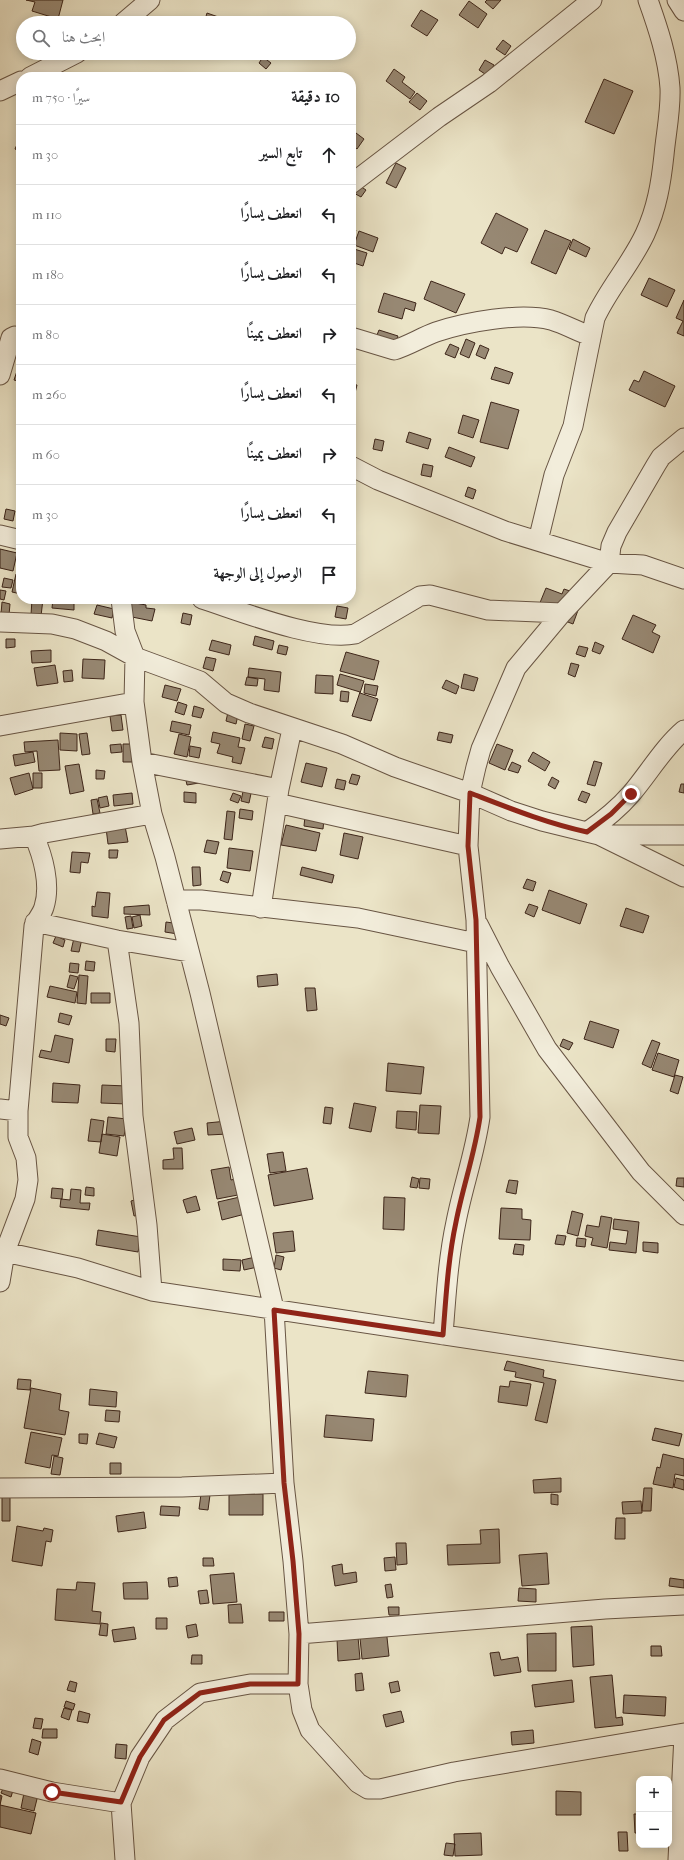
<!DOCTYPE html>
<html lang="ar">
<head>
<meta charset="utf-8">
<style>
  :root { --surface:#fff; --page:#f2f2f2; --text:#202124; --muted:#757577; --line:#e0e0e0 }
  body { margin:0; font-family:"IM FELL French Canon",Amiri,serif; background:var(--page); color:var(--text); direction:rtl }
  .controls { position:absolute; right:12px; bottom:12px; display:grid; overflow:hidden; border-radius:8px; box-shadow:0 2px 10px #0003 }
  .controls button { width:36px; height:36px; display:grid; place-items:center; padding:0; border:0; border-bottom:1px solid var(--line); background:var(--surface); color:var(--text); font:20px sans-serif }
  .stop { position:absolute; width:12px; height:12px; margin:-9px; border:3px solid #8f2418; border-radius:50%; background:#fff }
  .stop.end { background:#8f2418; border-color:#fff; box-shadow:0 1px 4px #0008 }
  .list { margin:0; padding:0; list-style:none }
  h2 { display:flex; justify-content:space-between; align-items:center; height:52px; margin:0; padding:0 16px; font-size:17px }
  h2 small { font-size:13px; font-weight:400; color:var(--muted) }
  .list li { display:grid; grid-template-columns:26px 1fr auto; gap:12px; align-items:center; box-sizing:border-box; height:60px; padding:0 16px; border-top:1px solid var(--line) }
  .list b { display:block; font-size:15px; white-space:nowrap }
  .list em { font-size:13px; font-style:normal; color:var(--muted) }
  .icon { flex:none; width:22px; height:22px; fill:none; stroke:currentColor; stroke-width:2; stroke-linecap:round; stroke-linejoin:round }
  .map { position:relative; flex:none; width:684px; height:1860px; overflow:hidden; direction:ltr }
  .search { position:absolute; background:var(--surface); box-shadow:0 2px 10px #0003; left:16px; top:16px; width:340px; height:44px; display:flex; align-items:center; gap:10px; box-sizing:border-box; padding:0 14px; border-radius:22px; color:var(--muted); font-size:15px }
  .panel { position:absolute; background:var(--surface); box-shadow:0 2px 10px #0003; left:16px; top:72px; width:340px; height:532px; border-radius:16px; direction:rtl }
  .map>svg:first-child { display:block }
  .building { fill:#978873; stroke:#3d2519 }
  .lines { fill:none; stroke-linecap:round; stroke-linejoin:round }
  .minor-casing { stroke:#685544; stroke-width:21 }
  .minor { stroke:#f2eddb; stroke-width:19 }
  .route { stroke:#8f2418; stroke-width:5 }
</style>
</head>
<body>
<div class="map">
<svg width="684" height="1860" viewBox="0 0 684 1860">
  <rect width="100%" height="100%" fill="#ebe4c7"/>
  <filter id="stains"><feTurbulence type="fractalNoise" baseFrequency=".005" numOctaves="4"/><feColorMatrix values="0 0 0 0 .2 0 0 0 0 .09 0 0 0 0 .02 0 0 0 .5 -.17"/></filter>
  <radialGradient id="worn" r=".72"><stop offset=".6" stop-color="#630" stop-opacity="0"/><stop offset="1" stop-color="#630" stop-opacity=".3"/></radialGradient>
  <path class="building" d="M26 0H63L58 19 32 11 35 2Z
    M487 0H501L493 9 485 2Z
    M469 1 487 14 478 28 459 15Z
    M421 10 438 20 427 36 411 26Z
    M207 13 224 19 223 23H204Z
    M503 40 511 46 505 55 496 49Z
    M263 57 271 63 266 69 259 63Z
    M485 60 494 65 488 76 479 70Z
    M394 69 405 77 402 82 415 92 410 99 386 81Z
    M604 79 633 91 614 134 585 122Z
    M417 93 427 101 420 110 409 102Z
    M356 133 364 139 357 149 351 144V140Z
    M19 140H21V152L15 149Z
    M396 163 406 168 396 188 386 183Z
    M357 184 366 190 361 197 352 192Z
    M496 213 528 229 517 252 505 247 502 254 481 243Z
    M351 228 356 230 351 241Z
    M545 230 571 241 556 274 531 263Z
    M359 231 378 238 373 252 354 245Z
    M573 239 590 248 586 257 569 249Z
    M351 248 367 253 363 266 351 262Z
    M649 278 675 290 667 307 641 295Z
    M431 281 465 294 456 313 424 299Z
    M384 293 416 303 414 311 405 308 402 319 378 312Z
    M684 300V336L677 333 683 321 676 318Z
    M379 330 398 336 394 346 375 340Z
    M466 339 475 343 469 358 460 354Z
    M450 344 459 348 455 358 445 354Z
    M480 345 489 349 485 359 476 355Z
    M495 367 513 373 509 384 491 379Z
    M17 371 21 373V382L14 380Z
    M644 371 675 386 665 407 629 390 634 380 639 382Z
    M351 384 357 385 355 393 351 392Z
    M491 402 519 410 508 449 480 442Z
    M463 415 479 420 473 438 458 433Z
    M409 432 431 439 428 449 406 442Z
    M375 439 384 441 382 451 373 449Z
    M449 447 475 457 471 467 445 457Z
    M423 464 433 466 431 477 421 475Z
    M468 487 476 490 473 499 465 496Z
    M6 509 15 511 13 521 4 519Z
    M0 549 17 553 13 571 0 568Z
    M16 574 21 575V594L12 592Z
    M4 578 13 580 11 588 2 587Z
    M546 588 562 594 564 589 576 593 581 602 573 624 537 610Z
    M0 590 6 591 4 600 0 599Z
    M32 599H43L41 616 31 615Z
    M53 599H74V610L52 608Z
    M2 602 10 604 9 615 1 614Z
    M130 602 146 605V608L155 609 152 621 127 616Z
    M97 605 114 609 112 618 94 614Z
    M337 606 348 608 346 619 335 617Z
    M183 613 192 615 190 625 181 623Z
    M633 615 656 625 652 632 660 636 653 653 622 639Z
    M255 636 274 641 272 650 253 645Z
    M6 639H15V647L6 648Z
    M212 640 231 645 229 655 209 650Z
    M595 642 604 646 600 654 592 651Z
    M279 645 288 647 286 655 277 653Z
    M579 646 588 648 585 657 576 654Z
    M51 650V662L32 663 31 651Z
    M346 652 379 661 374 680 340 671Z
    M206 657 216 659 213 671 203 668Z
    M83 659 105 660 104 679 82 678Z
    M571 663 579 665 575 677 568 674Z
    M55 665 58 683 37 686 34 668Z
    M249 668 281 672 279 692 264 690 265 679 248 677Z
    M72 670 73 681 64 682 63 671Z
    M340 674 364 681 360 693 378 699 371 721 352 716 360 692 337 685Z
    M464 674 478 678 474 691 461 688Z
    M316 675 333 676V694L315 693Z
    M247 677 258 679 257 686 245 685Z
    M446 680 459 686 456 694 442 688Z
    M365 684 378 686 376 696 364 693Z
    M165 685 181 689 177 701 162 697Z
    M341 691 349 692 348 702 340 701Z
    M178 702 187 705 184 715 175 712Z
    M194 706 204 709 201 718 192 716Z
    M228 712 238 715 236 724 226 721Z
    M121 715 123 730 112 731 110 716Z
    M172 721 191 725 189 735 170 731Z
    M245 724 254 726 250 741 242 739Z
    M213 732 240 738 238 747 245 748 241 764 232 762 233 757 217 753 220 744 211 742Z
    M439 732 453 735 451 743 437 740Z
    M60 733 77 734V751L60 750Z
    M87 733 90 754 82 755 79 734Z
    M179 734 191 737 187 757 174 754Z
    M265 737 274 739 272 749 262 747Z
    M58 740 60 770 39 771 37 751 25 752 24 742Z
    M121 744 122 752 111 753 110 745Z
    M123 744H132V762H123Z
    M497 744 513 750 505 770 489 763Z
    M190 746 201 748 199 758 189 756Z
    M33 752 35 762 15 766 13 755Z
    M533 752 550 762 545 771 528 761Z
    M594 761 602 763 595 786 587 784Z
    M512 762 521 766 518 773 508 770Z
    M306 763 327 768 322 787 301 782Z
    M79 764 84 791 70 794 65 766Z
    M96 770 105 771 104 779H96Z
    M29 773 33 789 15 795 10 778Z
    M33 773H42V788H33Z
    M352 774 360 776 357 785 349 783Z
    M185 776 205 782 187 785Z
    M552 777 559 781 555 789 548 785Z
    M337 779 346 781 344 790 335 788Z
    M245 782 253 784 249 803 241 801Z
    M681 784H684V793L679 792Z
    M582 791 590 794 586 803 578 800Z
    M184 792 196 793V803L184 802Z
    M132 793 133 804 114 806 113 795Z
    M233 793 241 796 238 803 230 800Z
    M107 796 109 806 100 808 98 798Z
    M97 799 100 813 93 814 91 800Z
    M240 809 253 811 252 820 239 818Z
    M227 811 235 812 232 840 224 839Z
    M305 816 324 819 323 829 304 826Z
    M286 825 320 833 316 851 281 845Z
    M125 826 128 842 108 844 106 828Z
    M344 833 363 837 358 859 340 855Z
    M207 840 219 842 216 854 204 852Z
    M229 848 253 851 250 871 227 868Z
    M109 850H118L117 858H109Z
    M72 852 90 853 88 863 81 862 80 873 70 872Z
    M192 867H200L201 885 193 886Z
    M302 867 334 875 332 883 300 875Z
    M223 871 231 873 228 883 220 880Z
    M527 879 536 882 533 891 523 888Z
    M549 890 587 904 580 924 542 910Z
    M97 892 110 893 108 918 92 916V906L95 907Z
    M529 904 538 907 534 917 525 913Z
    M149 905 150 915 124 914V907Z
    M626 908 649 916 643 933 620 926Z
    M140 915 142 926 134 928 132 917Z
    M131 916 133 928 127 929 125 917Z
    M166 922 180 924 178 934 165 932Z
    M76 929 84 930 79 952 71 951Z
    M56 936 65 940 63 947 53 943Z
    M86 961 95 962 94 971 85 970Z
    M70 963 79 964 78 973 69 972Z
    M277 974 278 985 258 987 257 976Z
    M70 975 78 977 74 989 67 987Z
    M79 975 88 976 86 1004 77 1003Z
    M50 986 77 992 75 1003 47 997Z
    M305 988H315L317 1010 307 1011Z
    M91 993H110V1003H91Z
    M60 1013 72 1016 69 1025 58 1022Z
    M0 1015 9 1018 6 1026 0 1024Z
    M590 1021 619 1030 613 1048 584 1039Z
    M55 1035 73 1039 69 1063 39 1057 41 1050 51 1052Z
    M106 1039H116L115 1052 106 1051Z
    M563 1039 573 1043 569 1050 560 1046Z
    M652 1040 660 1043 651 1068 642 1064Z
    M658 1053 679 1060 674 1077 652 1070Z
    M388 1063 424 1067 421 1094 386 1091Z
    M675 1075 683 1077 678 1094 670 1091Z
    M53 1083 80 1085 78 1103 52 1102Z
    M102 1085 127 1086V1104L101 1103Z
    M354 1103 376 1107 371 1132 349 1128Z
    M420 1105 441 1106 439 1134 418 1133Z
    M325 1107 333 1108 331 1124 323 1123Z
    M397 1111 417 1112 416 1130 396 1128Z
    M108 1117 127 1119 124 1136 106 1134Z
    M91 1119 104 1121 101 1142 88 1141Z
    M227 1121 228 1134 208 1135 207 1123Z
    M192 1128 195 1140 177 1144 174 1132Z
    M102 1134 120 1137 117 1156 99 1153Z
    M173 1148H182L183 1169H163V1160L174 1159Z
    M283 1152 286 1171 270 1173 267 1154Z
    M229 1167 231 1180 240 1178 243 1194 217 1199 211 1170Z
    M307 1168 313 1199 274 1206 268 1175Z
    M412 1177 419 1179 417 1188 410 1187Z
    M420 1178 430 1179 429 1189 419 1188Z
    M677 1178H684V1187L676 1186Z
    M509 1180 518 1181 516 1194 506 1192Z
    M86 1187 94 1188V1196L85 1195Z
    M52 1188 63 1189 62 1199 51 1198Z
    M71 1189 81 1190 80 1203H90L89 1210 60 1207 61 1199 70 1200Z
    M196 1196 200 1210 187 1213 183 1200Z
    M244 1196 249 1213 222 1220 218 1202Z
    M384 1197 405 1198 404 1230 383 1229Z
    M141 1198 144 1214 134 1216 131 1201Z
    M501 1208 522 1209V1219L531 1220 530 1240 499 1239Z
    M572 1211 583 1214 578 1236 567 1233Z
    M601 1216 612 1218 607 1248 591 1245 593 1238 585 1236 587 1225 599 1227Z
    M614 1219 639 1222 636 1253 609 1250 610 1242 626 1244 628 1231 613 1229Z
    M98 1230 141 1237 138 1252 96 1245Z
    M293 1231 295 1251 276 1253 273 1233Z
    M557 1235 566 1236 564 1245 555 1244Z
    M577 1238 586 1239 585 1247 576 1246Z
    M643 1242 658 1243V1253L643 1251Z
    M515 1244 524 1245 523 1255 513 1254Z
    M276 1255 284 1257 281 1270 274 1268Z
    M260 1256 262 1266 244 1270 242 1260Z
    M223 1259 241 1260 240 1271 223 1270Z
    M507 1361 544 1370 543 1377 556 1380 547 1423 535 1420 544 1383 515 1377 516 1372 504 1370Z
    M368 1371 408 1375 406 1397 365 1393Z
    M18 1379 31 1380 30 1390 17 1389Z
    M510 1381 531 1384 527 1406 498 1402 500 1386 509 1387Z
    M31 1388 61 1394 59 1410 69 1412 65 1435 24 1428Z
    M90 1389 117 1392 116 1407 89 1405Z
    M106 1410 120 1411 119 1422 105 1421Z
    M326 1415 374 1419 372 1441 324 1437Z
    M655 1428 682 1434 679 1446 652 1440Z
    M31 1432 62 1438 58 1456 52 1455 50 1468 25 1463Z
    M99 1433 117 1437 114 1448 96 1444Z
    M79 1434H88L87 1444 79 1443Z
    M663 1454 684 1459V1476L675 1474 673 1488 653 1484 657 1467 660 1468Z
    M54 1456 63 1458 60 1475 51 1474Z
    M110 1463H121V1474H110Z
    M561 1478V1492L534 1493 533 1480Z
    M676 1478 684 1480V1490L674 1487Z
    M644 1488H652L651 1511H642Z
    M201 1494 210 1495 208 1510 199 1509Z
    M263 1494V1515H229V1495Z
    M551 1494 558 1495V1505L551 1504Z
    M2 1497H10V1521H2Z
    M641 1501 642 1513 623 1514 622 1502Z
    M161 1506 180 1507 179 1516 160 1515Z
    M144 1512 146 1528 118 1532 116 1516Z
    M616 1518H625V1539H615Z
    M17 1526 43 1531 44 1528 53 1530 51 1542 46 1541 42 1566 12 1561Z
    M499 1529 500 1563 448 1565 447 1545 481 1544 480 1530Z
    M396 1543H406L407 1564 397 1565Z
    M547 1553 549 1584 522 1586 519 1555Z
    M395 1557 396 1570 385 1571 384 1558Z
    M203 1558H213L214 1566H203Z
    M342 1564 343 1574 356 1572 357 1582 335 1586 332 1566Z
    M234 1573 237 1602 213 1604 210 1575Z
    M177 1577 178 1586 169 1587 168 1578Z
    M670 1578 684 1580V1588L669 1586Z
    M77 1582 95 1583 92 1611 101 1612 100 1624 55 1620 57 1589 76 1590Z
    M147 1582 148 1599H124L123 1583Z
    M391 1584 393 1597 387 1598 385 1585Z
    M519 1588 536 1589V1602L518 1601Z
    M207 1590 209 1603 200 1604 198 1591Z
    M241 1604 243 1623H229L228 1605Z
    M388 1607H399V1615H389Z
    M269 1612H284V1621H269Z
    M156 1618H167V1629H156Z
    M101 1623 108 1624 107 1636 99 1635Z
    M196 1624 198 1636 188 1638 186 1626Z
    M592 1626 594 1665 573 1667 571 1627Z
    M134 1627 136 1639 114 1642 112 1630Z
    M386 1628 389 1656 362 1659 360 1638Z
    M556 1633V1671H528L527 1634Z
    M358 1637 360 1659 338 1661 337 1639Z
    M651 1646H661L662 1656H651Z
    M499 1652 501 1660 518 1657 521 1672 494 1676 490 1653Z
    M192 1655H202V1664H191Z
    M362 1673 364 1690 356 1691 355 1674Z
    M612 1675 616 1718 622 1717 623 1725 595 1728 590 1677Z
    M572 1680 574 1702 535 1707 532 1685Z
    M70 1681 77 1683 75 1692 67 1690Z
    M398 1681 400 1691 391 1693 389 1683Z
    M624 1695 666 1697 665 1716 623 1713Z
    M66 1701 75 1704 73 1710 64 1707Z
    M64 1708 72 1710 69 1720 61 1717Z
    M79 1711 90 1714 88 1723 77 1721Z
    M401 1711 404 1722 386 1727 383 1715Z
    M35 1718 43 1719 41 1729 33 1728Z
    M43 1729H57V1738H42Z
    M533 1730 534 1743 512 1745 511 1732Z
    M32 1739 41 1742 38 1755 29 1752Z
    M116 1744 127 1745 126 1759 115 1758Z
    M5 1784 14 1787 11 1797 1 1793Z
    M25 1788 39 1791 34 1811 21 1808Z
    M556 1791 581 1792V1815H556Z
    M0 1795 2 1796 0 1805 36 1813 31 1834 0 1827Z
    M634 1814H639V1833H635Z
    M618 1832H627L628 1851H619Z
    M481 1833 482 1855 455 1856 454 1834Z
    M446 1843 455 1844 453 1856 444 1855Z"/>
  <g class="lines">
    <g class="minor-casing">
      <path id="minor" d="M677 0 684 11
        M123 23 150 0
        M30 77 77 53
        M0 91 21 81
        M351 184 439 117 489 83 592 0
        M351 337 394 350C408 346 422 337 436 332 466 322 520 312 551 320 564 324 577 331 590 336
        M0 375 11 338 15 336 21 338
        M351 466 378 480 505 531 609 563 643 565 684 579
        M0 535 21 540
        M538 541 554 475 573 426 595 318C609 288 631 264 645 234 657 208 661 183 664 155 666 133 671 110 670 88 668 58 658 28 648 0
        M121 599 125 631 135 657 134 702 142 762 152 814 165 857 200 993 274 1309 284 1483 293 1561 299 1634 298 1684 302 1710 310 1730 358 1783 368 1789H380L454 1772 684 1733
        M202 599C240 611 317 642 355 634L420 596 430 595 488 610 562 613
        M0 622 52 624 75 629 106 641 135 657 200 681 226 703 249 713 342 744 395 767 470 793 511 811 542 821 599 835 684 877
        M0 726 134 702
        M142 762 279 789
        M277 803 468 846
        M587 832C603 821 618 809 631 794 649 773 663 748 684 730
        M602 835H684
        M0 839 34 836
        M176 900H201L358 918 476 943
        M261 908 279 789 292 729
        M35 922 117 940 189 952
        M478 924 500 967 547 1049 641 1172 684 1215
        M117 940 129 1023 133 1116 147 1225 152 1291
        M0 1109 18 1111
        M0 1251 78 1268 152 1291 684 1371
        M0 1282 5 1252 25 1199 28 1180 26 1158 18 1137V1111L34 926C37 919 42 914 44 907 51 885 43 856 34 836L45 833 152 814
        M443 1335C446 1297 448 1259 456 1222 463 1186 475 1153 480 1117L476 920 468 846 470 793 476 767 481 749 516 668 562 613 609 563 611 546 617 532 656 465 661 457 684 438
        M0 1488 182 1487 284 1483
        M299 1634 605 1609 684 1605
        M0 1779 52 1792 121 1803
        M125 1860 121 1803 140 1757 165 1720 200 1693 250 1684H298
        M678 1860 684 1735"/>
    </g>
    <use href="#minor" class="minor"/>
  </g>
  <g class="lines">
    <path class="route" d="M52 1792 121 1802 140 1757 164 1720 200 1693 250 1684H298L299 1634 293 1561 284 1483 274 1310 443 1335C446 1297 448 1259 456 1222 463 1186 475 1153 480 1117L476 920 468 846 470 793C509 808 546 823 587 832L611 814 631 794"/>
  </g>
  <rect width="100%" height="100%" filter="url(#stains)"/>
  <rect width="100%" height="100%" fill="url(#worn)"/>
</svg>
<div class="controls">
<button>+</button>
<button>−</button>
</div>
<div class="stop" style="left:52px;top:1792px"></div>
<div class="stop end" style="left:631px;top:794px"></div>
<div class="search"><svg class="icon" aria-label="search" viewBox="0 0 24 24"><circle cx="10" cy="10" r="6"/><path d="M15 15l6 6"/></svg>ابحث هنا</div>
<section class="panel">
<h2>10 دقيقة<small>سيرًا · 750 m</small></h2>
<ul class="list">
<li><svg class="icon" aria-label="ahead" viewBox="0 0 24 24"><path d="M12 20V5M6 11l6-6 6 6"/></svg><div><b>تابع السير</b></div><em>30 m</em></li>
<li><svg class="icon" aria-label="left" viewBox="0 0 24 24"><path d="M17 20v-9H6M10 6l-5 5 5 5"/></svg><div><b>انعطف يسارًا</b></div><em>110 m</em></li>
<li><svg class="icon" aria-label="left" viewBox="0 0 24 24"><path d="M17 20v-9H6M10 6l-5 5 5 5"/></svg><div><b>انعطف يسارًا</b></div><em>180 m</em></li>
<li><svg class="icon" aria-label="right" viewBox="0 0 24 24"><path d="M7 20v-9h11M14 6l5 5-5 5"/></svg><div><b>انعطف يمينًا</b></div><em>80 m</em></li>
<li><svg class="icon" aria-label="left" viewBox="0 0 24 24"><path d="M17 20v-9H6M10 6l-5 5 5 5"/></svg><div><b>انعطف يسارًا</b></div><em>260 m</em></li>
<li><svg class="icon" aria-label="right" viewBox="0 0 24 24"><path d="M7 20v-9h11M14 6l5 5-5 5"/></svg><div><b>انعطف يمينًا</b></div><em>60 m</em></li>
<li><svg class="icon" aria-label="left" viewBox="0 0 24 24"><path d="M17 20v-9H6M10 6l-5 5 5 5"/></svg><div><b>انعطف يسارًا</b></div><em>30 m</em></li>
<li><svg class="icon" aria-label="arrive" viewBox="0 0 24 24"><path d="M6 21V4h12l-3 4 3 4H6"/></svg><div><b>الوصول إلى الوجهة</b></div></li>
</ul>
</section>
</div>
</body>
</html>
